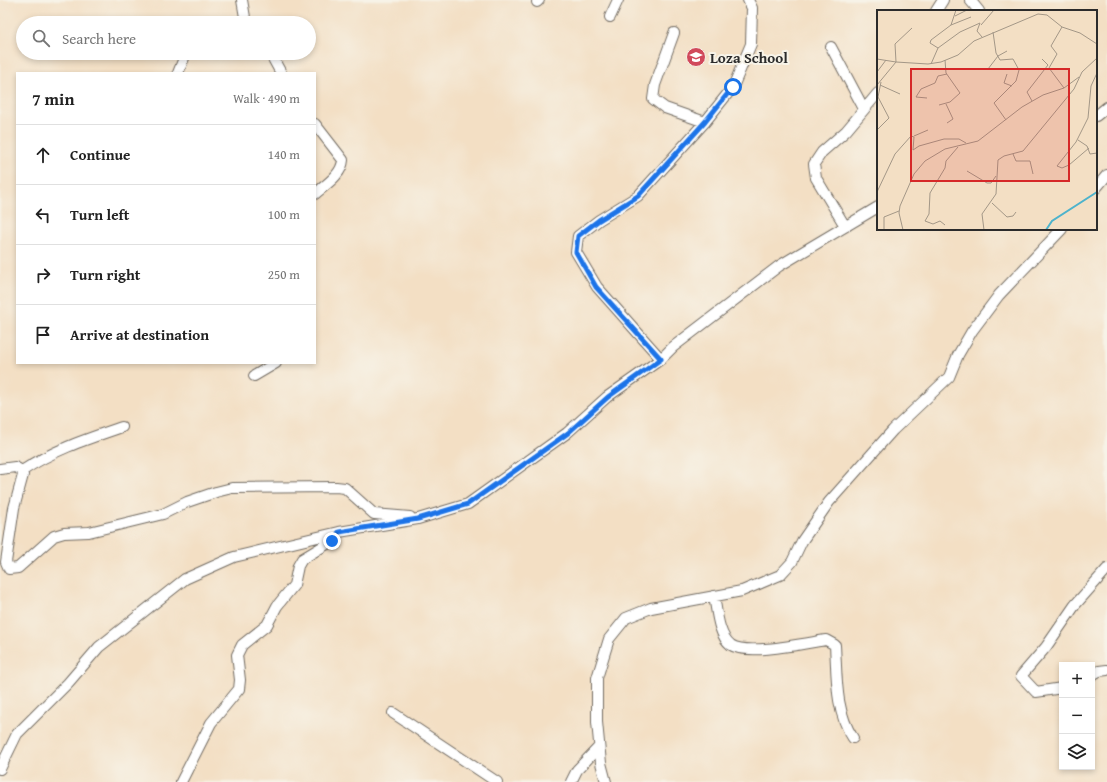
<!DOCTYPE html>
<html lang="en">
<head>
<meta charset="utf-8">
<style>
  :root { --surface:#fff; --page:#f2f2f2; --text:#222; --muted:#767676; --line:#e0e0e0 }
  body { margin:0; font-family:"Gentium Book Plus",serif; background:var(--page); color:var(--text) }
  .controls { position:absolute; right:12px; bottom:12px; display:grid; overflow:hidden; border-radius:0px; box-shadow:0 2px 6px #0003 }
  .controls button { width:36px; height:36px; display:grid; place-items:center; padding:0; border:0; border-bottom:1px solid var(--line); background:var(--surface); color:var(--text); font:20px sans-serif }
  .stop { position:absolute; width:12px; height:12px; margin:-9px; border:3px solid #1a73e8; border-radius:50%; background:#fff }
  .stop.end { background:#1a73e8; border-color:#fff; box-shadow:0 1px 4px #0008 }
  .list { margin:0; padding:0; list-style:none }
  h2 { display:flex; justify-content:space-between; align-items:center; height:52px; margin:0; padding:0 16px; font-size:17px }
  h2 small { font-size:13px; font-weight:400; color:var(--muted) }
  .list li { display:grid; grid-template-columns:26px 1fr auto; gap:12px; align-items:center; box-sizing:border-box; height:60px; padding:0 16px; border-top:1px solid var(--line) }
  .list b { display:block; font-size:15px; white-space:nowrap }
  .list em { font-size:13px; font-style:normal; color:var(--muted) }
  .icon { flex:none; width:22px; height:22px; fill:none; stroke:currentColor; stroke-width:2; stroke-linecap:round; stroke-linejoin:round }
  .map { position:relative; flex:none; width:1107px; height:782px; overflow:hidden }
  .search { position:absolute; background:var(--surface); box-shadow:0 2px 6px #0003; left:16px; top:16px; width:300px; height:44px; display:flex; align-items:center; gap:10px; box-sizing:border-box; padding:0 14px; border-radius:22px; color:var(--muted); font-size:15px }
  .panel { position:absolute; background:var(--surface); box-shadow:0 2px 6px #0003; left:16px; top:72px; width:300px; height:292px; border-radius:0px }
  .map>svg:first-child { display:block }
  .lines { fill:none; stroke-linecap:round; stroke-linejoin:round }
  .street-casing { stroke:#716a61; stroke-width:12 }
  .street { stroke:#fff; stroke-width:10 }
  .route { stroke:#1a73e8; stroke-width:5 }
  .labels { text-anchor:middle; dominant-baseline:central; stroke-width:4; stroke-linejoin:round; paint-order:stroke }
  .poi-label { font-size:15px; font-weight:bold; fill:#2b2b2b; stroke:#f7f3e8; text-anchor:start }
  .inset-river { fill:none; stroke:#4db3cc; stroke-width:2 }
  .inset-road { fill:none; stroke:#a39787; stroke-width:1 }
  .view { fill:#d62828; fill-opacity:0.15; stroke:#d62828; stroke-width:2 }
  .inset-edge { fill:none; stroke:#2b2b2b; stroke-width:2 }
</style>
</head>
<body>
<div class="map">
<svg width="1107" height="782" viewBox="0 0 1107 782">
  <rect width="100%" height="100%" fill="#f7f3e8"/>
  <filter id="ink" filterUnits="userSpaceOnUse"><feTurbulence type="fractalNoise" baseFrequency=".025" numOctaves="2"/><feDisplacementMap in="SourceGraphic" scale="8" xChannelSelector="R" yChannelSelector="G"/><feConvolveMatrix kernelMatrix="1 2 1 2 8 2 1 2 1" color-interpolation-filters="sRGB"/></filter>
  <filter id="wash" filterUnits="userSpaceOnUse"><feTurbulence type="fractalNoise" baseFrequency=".012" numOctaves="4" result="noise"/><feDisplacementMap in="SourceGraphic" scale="16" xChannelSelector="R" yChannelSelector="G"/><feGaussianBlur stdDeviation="0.9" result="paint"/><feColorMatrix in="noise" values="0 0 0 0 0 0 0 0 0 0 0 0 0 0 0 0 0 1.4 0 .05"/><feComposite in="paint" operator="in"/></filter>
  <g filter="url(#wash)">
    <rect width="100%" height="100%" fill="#f3dfc4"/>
  </g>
  <g filter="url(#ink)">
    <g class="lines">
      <g class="street-casing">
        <path id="street" d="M242 0 246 23
          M970 0 979 11
          M537 2 539 0
          M936 11 943 0
          M610 17 618 0
          M674 33 655 85 653 99 665 108 705 122
          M831 47 864 109
          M270 53 281 73
          M178 73 186 53
          M1096 116 1107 107
          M315 124 343 160C342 175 325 185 315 194
          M1096 188 1107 175
          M845 226 816 178 814 164 822 152 846 131 878 93
          M661 359 597 287 576 252 578 236 599 220 638 196 705 122 733 87 751 44 752 8 748 0
          M254 376 276 363
          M0 469 15 467 22 471 23 475 14 508 6 562 9 569 18 568 54 536 64 533 89 532 163 514 187 502 216 492 232 488 336 487 345 488 374 514 410 517
          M22 471C53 450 87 439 122 427
          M714 596C717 611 718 635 731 645 747 656 806 643 826 640L835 645C837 677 835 711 853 738
          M1092 675 1099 671 1107 670
          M1062 688 1036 692 1021 676 1046 647 1075 605 1107 569
          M393 713 497 782
          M0 769 17 734 68 683 99 647 185 579 234 557 339 532 418 519 468 504 567 433 607 397 661 359 673 347 779 266 878 207
          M181 782 211 723 239 689 240 680 237 655 242 645 267 625 277 606 294 585 298 566 302 559 332 541 338 534
          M571 782 577 770 599 747
          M606 782 601 763 597 722V678L609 639 626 618 651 608 742 591 780 575 792 562 802 541 829 502 893 430 949 377 958 355 972 331 999 295 1062 229"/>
      </g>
      <use href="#street" class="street"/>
    </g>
  </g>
  <g class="lines" filter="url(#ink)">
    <path class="route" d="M332 541 339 532 418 519 468 504 568 433 608 397 661 359 596 287 576 252 578 236 599 220 638 196 705 122 733 87"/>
  </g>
  <defs>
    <g id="school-disc" transform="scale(1)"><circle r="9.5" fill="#d1495b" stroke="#f7f3e8"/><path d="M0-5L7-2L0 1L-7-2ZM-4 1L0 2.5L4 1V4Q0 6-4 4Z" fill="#fff"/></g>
  </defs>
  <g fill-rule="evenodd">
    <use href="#school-disc" x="696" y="57"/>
  </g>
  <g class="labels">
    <g class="poi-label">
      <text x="710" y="57">Loza School</text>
    </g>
  </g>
  <g transform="translate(877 10)">
    <rect width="220" height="220" fill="#f3dfc4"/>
    <path class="inset-river" d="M169 220 175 211 220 182"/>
    <path class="inset-road" d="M78 6 90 0M74 15 79 0M104 15 117 0M185 17 174 36 180 44 172 58 187 78M116 22 119 43 123 50 136 49 142 60 139 71 117 93 129 110M61 38 53 33 54 30 74 15 94 7M0 49 19 52 18 34 35 18M54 54 61 38 83 22 103 13 100 21 105 27M111 59 121 46 130 41M0 62 9 50M130 64 127 73 135 76M0 75 19 52 51 54 64 52 81 45 97 31 161 4 170 5 185 17 203 23 220 34M3 75 23 84M50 88 39 87 44 79 58 73 61 66 70 64M155 91 150 82 171 55 165 49M69 94 76 109 70 113M62 95 73 92 83 83 69 63 68 50M0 120 12 108 1 87 4 72M37 126 51 120M201 130 210 136 213 144 220 143M212 138 192 155 185 158 180 156 199 132 211 108 214 76 220 63M136 144 139 151H153L156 164M90 161 110 173H114L119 166M0 182 18 144 34 126 37 127 36 140 42 136 67 129H82L89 133M115 193 130 207 136 206 139 202M68 215 63 211 56 214 48 211 52 204 53 183 68 158 69 151 81 137M7 220V207L22 201M26 220 22 203 23 196 37 164 48 151 68 139 101 131 145 97 166 85 187 78 202 67M107 220 105 204 119 184 121 150 127 146 146 141 197 79 205 62 220 48"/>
    <path class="view" d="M34 59H192V171H34Z"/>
    <rect width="220" height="220" class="inset-edge"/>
  </g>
</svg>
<div class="controls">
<button>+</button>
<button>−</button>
<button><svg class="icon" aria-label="layers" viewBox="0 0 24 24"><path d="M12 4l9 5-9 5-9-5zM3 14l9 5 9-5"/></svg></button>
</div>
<div class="stop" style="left:733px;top:87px"></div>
<div class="stop end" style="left:332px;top:541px"></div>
<div class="search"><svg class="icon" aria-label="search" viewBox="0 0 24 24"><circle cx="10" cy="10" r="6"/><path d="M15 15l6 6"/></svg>Search here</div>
<section class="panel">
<h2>7 min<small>Walk · 490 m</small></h2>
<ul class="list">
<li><svg class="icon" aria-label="ahead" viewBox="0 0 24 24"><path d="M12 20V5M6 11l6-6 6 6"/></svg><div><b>Continue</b></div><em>140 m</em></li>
<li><svg class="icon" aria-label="left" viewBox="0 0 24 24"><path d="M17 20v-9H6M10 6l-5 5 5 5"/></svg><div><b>Turn left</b></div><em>100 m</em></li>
<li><svg class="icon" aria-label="right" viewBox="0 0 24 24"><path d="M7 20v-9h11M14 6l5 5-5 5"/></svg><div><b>Turn right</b></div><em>250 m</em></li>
<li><svg class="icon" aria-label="arrive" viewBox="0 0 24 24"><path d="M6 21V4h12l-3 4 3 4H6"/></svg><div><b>Arrive at destination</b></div></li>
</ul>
</section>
</div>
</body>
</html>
